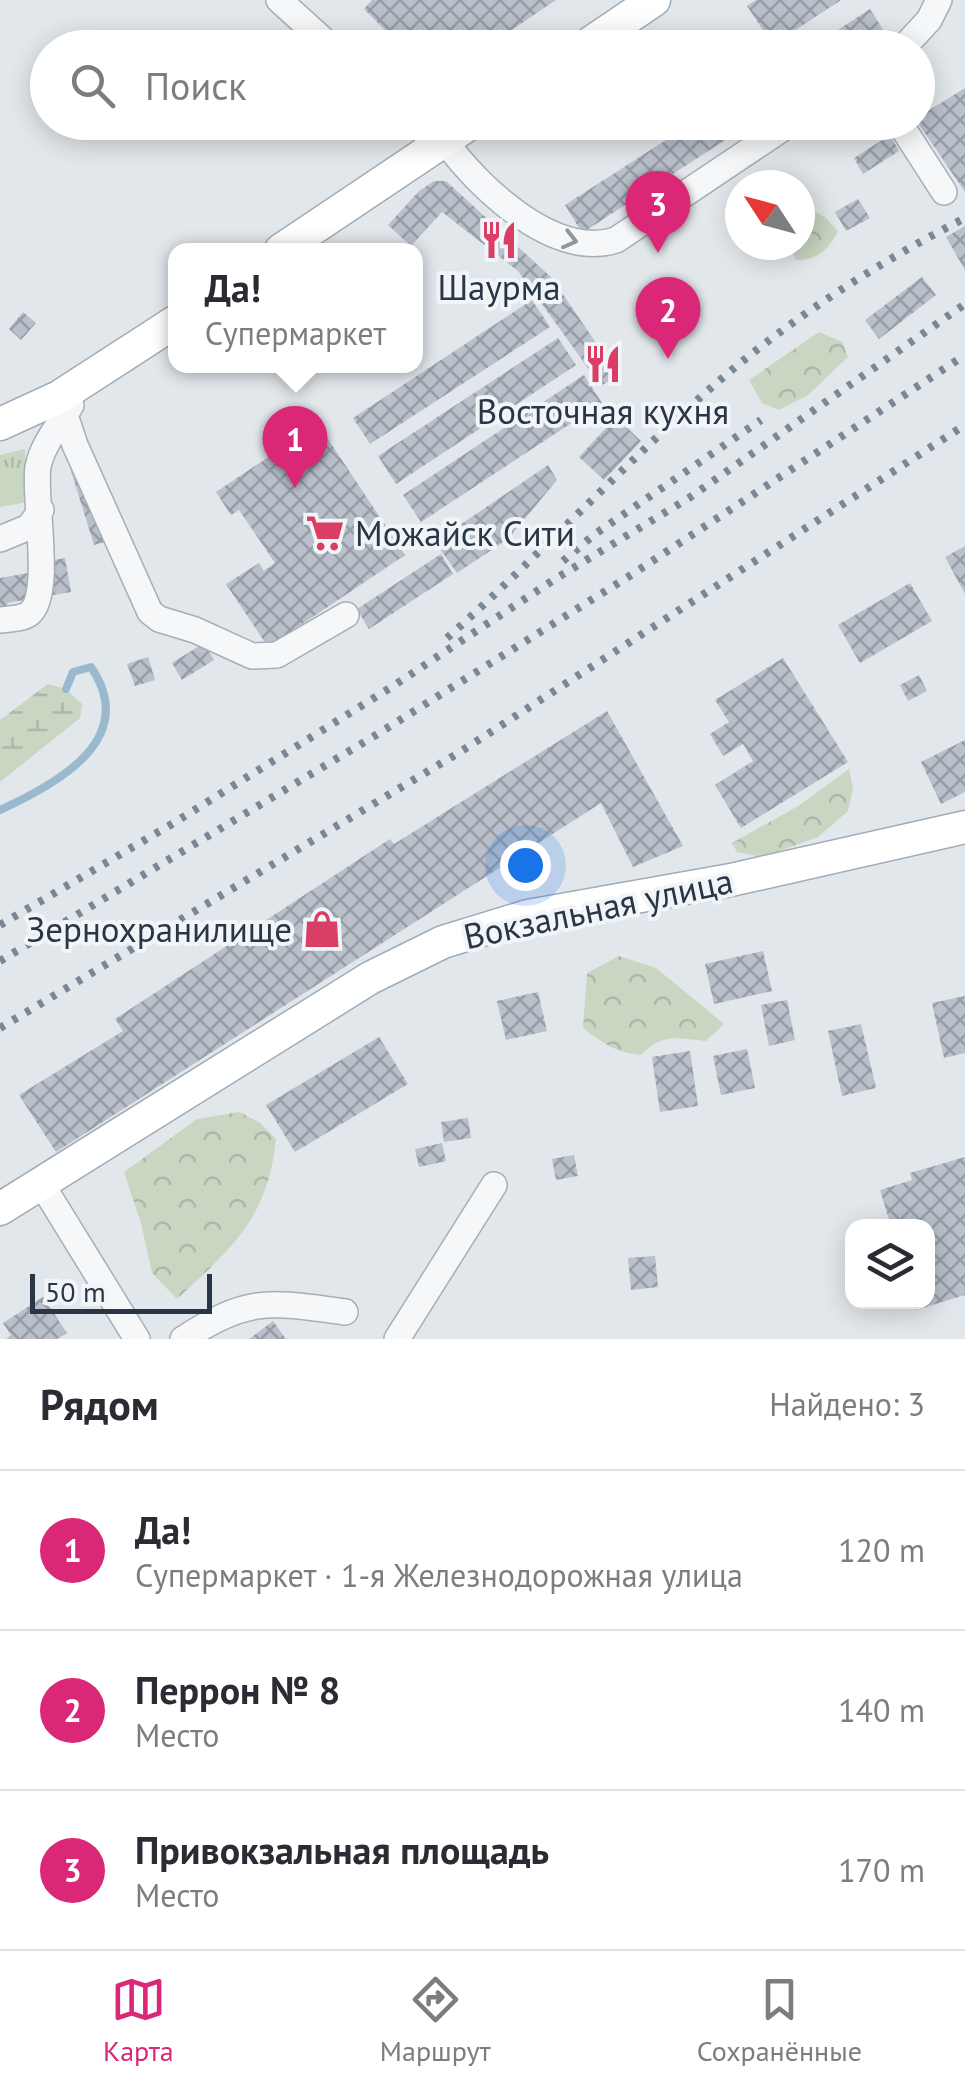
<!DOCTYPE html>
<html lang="ru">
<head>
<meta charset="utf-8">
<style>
  :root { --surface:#fff; --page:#f7f7f7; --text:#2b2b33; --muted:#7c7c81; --line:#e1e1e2; --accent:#db2777 }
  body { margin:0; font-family:"PT Sans",sans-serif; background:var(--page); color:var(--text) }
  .controls { position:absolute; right:30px; bottom:30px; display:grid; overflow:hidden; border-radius:20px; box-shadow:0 5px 25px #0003 }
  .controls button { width:90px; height:90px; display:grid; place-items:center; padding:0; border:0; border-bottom:2px solid var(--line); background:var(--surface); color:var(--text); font:50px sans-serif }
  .compass { position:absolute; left:725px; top:170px; width:90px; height:90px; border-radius:50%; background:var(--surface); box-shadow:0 5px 25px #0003; rotate:306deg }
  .scale { position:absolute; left:30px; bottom:25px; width:182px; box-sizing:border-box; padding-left:10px; border:5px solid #283645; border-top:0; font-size:28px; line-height:35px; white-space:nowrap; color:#283645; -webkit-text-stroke:8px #f2f5f8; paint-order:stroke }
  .you { position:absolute; left:525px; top:865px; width:35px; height:35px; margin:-25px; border:8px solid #fff; border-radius:50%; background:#1a73e8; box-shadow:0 0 0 15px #1a73e833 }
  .badge { display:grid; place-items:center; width:65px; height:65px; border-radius:50%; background:var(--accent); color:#fff; font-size:32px; font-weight:700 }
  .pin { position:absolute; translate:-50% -82px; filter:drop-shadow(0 2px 5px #0008) }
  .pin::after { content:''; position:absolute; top:52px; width:35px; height:30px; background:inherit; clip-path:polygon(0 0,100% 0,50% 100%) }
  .popup { position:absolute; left:168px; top:243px; width:255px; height:130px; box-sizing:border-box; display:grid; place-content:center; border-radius:20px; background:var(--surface); filter:drop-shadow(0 2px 8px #0005); font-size:32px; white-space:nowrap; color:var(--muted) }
  .popup b { font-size:38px; color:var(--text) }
  .popup::after { content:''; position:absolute; left:50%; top:100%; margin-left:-20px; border:20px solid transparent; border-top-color:var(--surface) }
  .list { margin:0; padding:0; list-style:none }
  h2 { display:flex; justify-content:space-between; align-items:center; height:130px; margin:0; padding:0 40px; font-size:42px }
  h2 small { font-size:32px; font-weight:400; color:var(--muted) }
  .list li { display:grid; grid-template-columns:65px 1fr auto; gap:30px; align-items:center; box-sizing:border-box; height:160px; padding:0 40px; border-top:2px solid var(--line) }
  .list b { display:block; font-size:38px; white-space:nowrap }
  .list p { margin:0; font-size:32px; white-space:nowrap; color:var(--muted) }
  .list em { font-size:32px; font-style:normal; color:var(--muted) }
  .icon { flex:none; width:55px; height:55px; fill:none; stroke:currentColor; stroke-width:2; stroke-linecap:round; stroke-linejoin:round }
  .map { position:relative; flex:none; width:965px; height:1339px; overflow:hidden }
  .search { position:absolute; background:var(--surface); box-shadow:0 5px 25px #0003; left:30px; right:30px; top:30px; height:110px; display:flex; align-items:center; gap:25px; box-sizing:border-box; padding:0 35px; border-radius:55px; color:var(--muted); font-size:38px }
  .sheet { height:610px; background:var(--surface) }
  nav { display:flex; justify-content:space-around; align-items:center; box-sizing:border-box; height:140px; border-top:2px solid var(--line); background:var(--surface); font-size:28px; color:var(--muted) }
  nav a { display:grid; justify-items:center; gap:5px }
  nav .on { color:var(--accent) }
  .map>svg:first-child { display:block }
  .grass { fill:url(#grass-tufts) }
  .forest { fill:url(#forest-crowns) }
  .wetland { fill:url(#wetland-marsh) }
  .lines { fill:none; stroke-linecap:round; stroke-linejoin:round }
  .stream { stroke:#9ab9ce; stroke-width:8 }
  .building { fill:url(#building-cross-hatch) }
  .minor-casing { stroke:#a6aeb6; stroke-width:28 }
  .major-casing { stroke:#a0acb8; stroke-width:35 }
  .minor { stroke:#f5f7f9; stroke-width:25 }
  .major { stroke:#fff; stroke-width:32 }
  .rail { stroke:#7a8896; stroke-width:8; stroke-dasharray:5 10; stroke-linecap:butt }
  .oneway { stroke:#8e969f }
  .labels { text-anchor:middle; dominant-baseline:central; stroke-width:8; stroke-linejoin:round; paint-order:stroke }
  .poi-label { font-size:35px; fill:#283645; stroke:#f2f5f8 }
  .street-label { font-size:35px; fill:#283645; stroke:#f2f5f8 }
</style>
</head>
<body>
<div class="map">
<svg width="965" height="1339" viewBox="0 0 965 1339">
  <defs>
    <pattern id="grass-tufts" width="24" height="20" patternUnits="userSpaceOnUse" patternTransform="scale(2.5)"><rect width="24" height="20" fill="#c9d6c2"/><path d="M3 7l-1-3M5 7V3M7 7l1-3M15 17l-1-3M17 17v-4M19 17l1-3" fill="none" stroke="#adb8a8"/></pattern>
    <pattern id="forest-crowns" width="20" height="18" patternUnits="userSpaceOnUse" patternTransform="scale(2.5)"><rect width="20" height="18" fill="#c9d6c2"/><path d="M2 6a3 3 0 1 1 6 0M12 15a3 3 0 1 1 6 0" fill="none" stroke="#adb8a8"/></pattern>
    <pattern id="wetland-marsh" width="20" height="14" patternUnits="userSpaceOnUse" patternTransform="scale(2.5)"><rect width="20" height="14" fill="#c9d6c2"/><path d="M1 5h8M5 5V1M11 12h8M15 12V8" fill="none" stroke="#adb8a8"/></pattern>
    <pattern id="building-cross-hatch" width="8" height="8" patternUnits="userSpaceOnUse" patternTransform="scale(2.5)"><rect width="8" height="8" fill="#b9c0ca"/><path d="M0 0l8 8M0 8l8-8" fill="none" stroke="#969da6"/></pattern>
  </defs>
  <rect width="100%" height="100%" fill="#e2e7eb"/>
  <path class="grass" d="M25 449 28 502 0 507V455Z"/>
  <path class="forest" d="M800 204 825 217 838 231C829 249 817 261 796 260L788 245H800Z
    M819 332 842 342 848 357 808 395 779 410 762 403 749 380Z
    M849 769 853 789 848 811 818 837 763 857 737 852 732 843 798 806Z
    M619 956 656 968 724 1024 706 1041C677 1038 662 1033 641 1055 617 1053 602 1043 583 1028L587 973Z
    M239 1112 259 1122 276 1139C268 1218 232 1248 177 1299L152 1273 141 1223 124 1172 197 1119Z"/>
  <path class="wetland" d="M48 684 66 689 82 704 80 718 0 782V720Z"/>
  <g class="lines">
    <path class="stream" d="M0 810C57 784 140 739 91 667L73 672 66 689"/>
  </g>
  <path class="building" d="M372 0H556L485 48H403L364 9Z
    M756 0H841L773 45 747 6Z
    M870 9 887 36 870 48H810Z
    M965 88V192L918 123V117Z
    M694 122H753L582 233 565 205Z
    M890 135 899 151 863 174 854 158Z
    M434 181H446L551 277 618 375 601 386 518 271 442 212 411 246 388 225 419 191Z
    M858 199 870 218 846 231 835 212Z
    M965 226V270L946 237Z
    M922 277 936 295 879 339 865 320Z
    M532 300 550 327 370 444 353 418Z
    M23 312 36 323 21 340 9 329Z
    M558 338 576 365 396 484 378 456Z
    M584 375 602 403 421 522 403 495Z
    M616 417 641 441 604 480 579 457Z
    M318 424 405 555 268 647 226 584 259 563 264 571 275 563 239 510 231 515 216 492Z
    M548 465 557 480 508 539 457 573 435 542Z
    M82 467 105 542 94 545 71 471Z
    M965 546V594L945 557Z
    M441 554 453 574 369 629 357 609Z
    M65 558 71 592 7 603 8 612 0 613V578L51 569 50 561Z
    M910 583 932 621 860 663 838 625Z
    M204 643 214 660 182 680 172 663Z
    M148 657 155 680 135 686 127 664Z
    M783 658 848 762 741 828 715 785 753 761 743 744 723 756 710 734 729 722 715 700Z
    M919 675 927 691 908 701 900 685Z
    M607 711 683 846 633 867 601 803 56 1152 19 1095 123 1031 115 1019 390 839 394 844Z
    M965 740V792L941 804 921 762Z
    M763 951 772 991 714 1004 705 964Z
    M538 992 547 1031 506 1040 497 1001Z
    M965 996V1053L944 1058 932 1003Z
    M787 1000 795 1040 769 1046 761 1005Z
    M861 1024 876 1088 842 1096 828 1031Z
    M379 1037 408 1084 295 1152 266 1105Z
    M747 1049 755 1088 721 1095 713 1056Z
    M690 1051 698 1106 660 1112 652 1057Z
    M468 1118 471 1138 444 1142 441 1122Z
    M442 1143 446 1161 419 1167 415 1149Z
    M574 1155 578 1176 556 1180 552 1159Z
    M965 1157V1295L916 1310 913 1302H928V1226H891L880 1190 912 1180 910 1173Z
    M655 1256 658 1287 631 1290 628 1258Z
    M43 1297 67 1333 57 1339H6L11 1335 3 1323Z
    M273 1321 286 1339H249Z"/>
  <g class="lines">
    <g class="minor-casing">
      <path id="minor" d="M279 0 332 48
        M903 48 929 20 939 0
        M415 122 437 146
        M899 122 944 192
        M445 141C478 187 554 260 616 240L792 122
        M59 397 75 445 150 612 159 619 195 630 252 656 277 655 346 615
        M0 539 29 527 41 510
        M0 620C9 619 23 619 30 613 53 593 33 496 38 467 42 445 60 424 71 405
        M41 1183 137 1339
        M183 1339C250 1296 269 1302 345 1312
        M397 1339 494 1185"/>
    </g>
    <g class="major-casing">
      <path id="major" d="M583 48 654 0
        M281 250 472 122
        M0 424 59 397 175 322
        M0 1209 370 978 443 942 528 916 731 880 965 827"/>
    </g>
    <use href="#minor" class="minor"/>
    <use href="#major" class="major"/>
    <path class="rail" d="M563 561 595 534 761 420
      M447 638C538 557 621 467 712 387 788 320 876 264 965 218
      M0 925 172 824 390 688 555 579 689 498 965 304
      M0 961 376 735 631 575 965 355
      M0 1028 460 752 965 425"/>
  </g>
  <defs><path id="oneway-chevron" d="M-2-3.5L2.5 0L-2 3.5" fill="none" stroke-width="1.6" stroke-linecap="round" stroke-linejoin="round" transform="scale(2.5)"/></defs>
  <use class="oneway" href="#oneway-chevron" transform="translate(570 240) rotate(14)"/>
  <defs>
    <g id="restaurant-bare" transform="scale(3)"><path d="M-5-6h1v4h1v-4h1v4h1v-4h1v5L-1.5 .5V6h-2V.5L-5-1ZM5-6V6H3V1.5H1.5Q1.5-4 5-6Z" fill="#da3e65" stroke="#f2f5f8" stroke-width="2.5" paint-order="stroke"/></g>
    <g id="supermarket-bare" transform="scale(3)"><path d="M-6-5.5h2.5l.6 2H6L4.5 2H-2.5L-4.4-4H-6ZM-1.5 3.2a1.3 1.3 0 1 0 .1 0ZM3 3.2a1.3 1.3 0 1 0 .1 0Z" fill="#da3e65" stroke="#f2f5f8" stroke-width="2.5" paint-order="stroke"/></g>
    <g id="shop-bare" transform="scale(3)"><path d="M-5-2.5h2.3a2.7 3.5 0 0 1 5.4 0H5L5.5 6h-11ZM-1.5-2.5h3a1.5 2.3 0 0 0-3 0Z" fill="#da3e65" stroke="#f2f5f8" stroke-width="2.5" paint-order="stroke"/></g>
  </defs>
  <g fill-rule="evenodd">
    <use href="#restaurant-bare" x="499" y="240"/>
    <use href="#restaurant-bare" x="603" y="364"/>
    <use href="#supermarket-bare" x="325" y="533"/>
    <use href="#shop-bare" x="322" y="929"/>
  </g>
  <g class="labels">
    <g class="poi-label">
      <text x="499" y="287">Шаурма</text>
      <text x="603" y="411">Восточная кухня</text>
      <text x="355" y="533" text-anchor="start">Можайск Сити</text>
      <text x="292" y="929" text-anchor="end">Зернохранилище</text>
    </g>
    <g class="street-label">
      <text transform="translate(598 908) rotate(-12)">Вокзальная улица</text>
    </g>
  </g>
</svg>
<div class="controls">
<button><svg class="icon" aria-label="layers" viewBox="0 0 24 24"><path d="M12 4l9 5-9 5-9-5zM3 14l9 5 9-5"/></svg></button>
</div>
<svg class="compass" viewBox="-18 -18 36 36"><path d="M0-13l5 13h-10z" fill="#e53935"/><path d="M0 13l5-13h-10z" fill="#7c7c81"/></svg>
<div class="scale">50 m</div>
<div class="you"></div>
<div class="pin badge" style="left:295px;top:488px">1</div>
<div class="popup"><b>Да!</b>Супермаркет</div>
<div class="pin badge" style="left:668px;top:359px">2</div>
<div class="pin badge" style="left:658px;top:253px">3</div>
<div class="search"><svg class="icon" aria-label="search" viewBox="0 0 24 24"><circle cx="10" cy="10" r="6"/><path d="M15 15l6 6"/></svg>Поиск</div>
</div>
<section class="sheet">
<h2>Рядом<small>Найдено: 3</small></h2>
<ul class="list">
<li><span class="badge">1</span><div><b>Да!</b><p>Супермаркет · 1-я Железнодорожная улица</p></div><em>120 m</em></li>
<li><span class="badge">2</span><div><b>Перрон № 8</b><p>Место</p></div><em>140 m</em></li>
<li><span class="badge">3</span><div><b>Привокзальная площадь</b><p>Место</p></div><em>170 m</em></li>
</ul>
</section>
<nav>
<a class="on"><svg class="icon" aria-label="map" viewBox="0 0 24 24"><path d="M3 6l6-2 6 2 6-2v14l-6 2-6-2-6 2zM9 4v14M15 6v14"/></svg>Карта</a>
<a><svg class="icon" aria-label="directions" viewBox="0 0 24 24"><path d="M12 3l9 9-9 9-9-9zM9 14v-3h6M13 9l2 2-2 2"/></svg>Маршрут</a>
<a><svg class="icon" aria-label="saved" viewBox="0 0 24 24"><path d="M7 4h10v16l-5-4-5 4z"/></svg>Сохранённые</a>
</nav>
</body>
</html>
